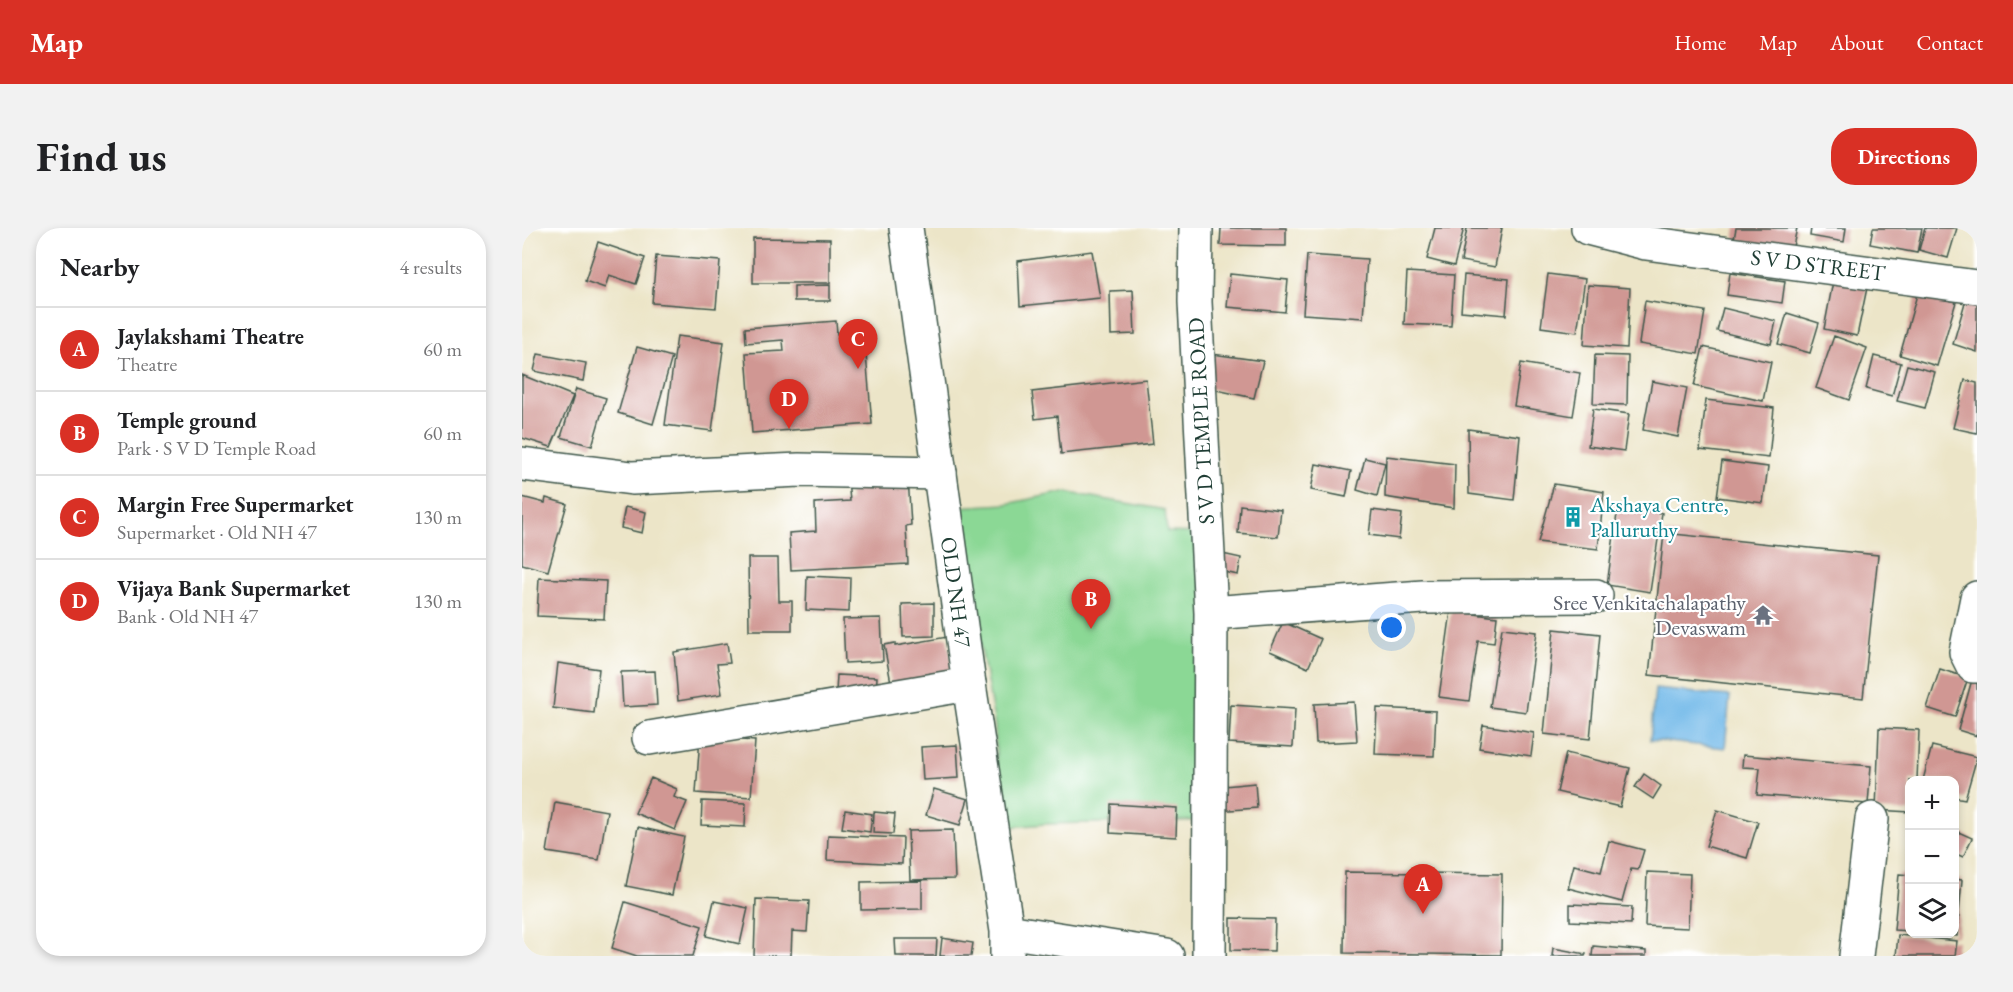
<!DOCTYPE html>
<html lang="en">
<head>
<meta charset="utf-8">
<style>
  :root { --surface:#fff; --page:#f2f2f2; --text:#202124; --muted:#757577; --line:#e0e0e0; --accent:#d93025 }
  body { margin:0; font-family:"EB Garamond",serif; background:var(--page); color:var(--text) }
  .controls { position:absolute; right:18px; bottom:18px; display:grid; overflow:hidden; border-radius:12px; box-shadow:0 3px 9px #0003 }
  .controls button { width:54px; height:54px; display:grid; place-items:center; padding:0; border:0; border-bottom:2px solid var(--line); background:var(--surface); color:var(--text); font:30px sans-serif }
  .you { position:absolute; left:870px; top:400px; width:21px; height:21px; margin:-15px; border:4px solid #fff; border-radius:50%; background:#1a73e8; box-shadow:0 0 0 9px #1a73e833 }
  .badge { display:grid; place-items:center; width:39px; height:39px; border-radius:50%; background:var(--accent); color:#fff; font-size:20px; font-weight:700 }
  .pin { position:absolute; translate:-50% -50px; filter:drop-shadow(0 2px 3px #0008) }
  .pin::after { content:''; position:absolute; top:32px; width:21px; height:18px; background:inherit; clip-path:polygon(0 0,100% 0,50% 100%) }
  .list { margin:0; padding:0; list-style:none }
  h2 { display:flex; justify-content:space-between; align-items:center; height:78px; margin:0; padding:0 24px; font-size:26px }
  h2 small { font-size:20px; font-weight:400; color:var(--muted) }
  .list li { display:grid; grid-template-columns:39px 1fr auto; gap:18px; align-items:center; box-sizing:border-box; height:84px; padding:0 24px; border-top:2px solid var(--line) }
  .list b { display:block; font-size:22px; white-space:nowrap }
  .list p { margin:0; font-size:20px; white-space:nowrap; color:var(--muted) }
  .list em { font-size:20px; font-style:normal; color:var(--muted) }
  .icon { flex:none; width:33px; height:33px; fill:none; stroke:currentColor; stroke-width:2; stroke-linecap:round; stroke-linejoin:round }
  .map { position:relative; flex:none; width:1455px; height:728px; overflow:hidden; border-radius:24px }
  header { display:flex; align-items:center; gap:36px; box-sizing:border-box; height:84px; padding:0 30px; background:var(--accent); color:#fff }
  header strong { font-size:28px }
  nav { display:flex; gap:33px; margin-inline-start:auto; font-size:21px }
  .intro { display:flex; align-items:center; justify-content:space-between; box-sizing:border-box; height:144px; padding:0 36px }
  h1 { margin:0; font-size:42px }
  .button { padding:15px 27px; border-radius:24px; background:var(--accent); color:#fff; font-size:21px; font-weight:700 }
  main { display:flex; gap:36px; padding:0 36px }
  aside { flex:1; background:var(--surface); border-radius:24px; box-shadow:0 3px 9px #0003 }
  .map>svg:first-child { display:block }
  .green { fill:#8bd895; stroke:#558a64; stroke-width:1.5 }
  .water { fill:#72b9e9; stroke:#487b8e; stroke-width:1.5 }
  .building { fill:#d09793 }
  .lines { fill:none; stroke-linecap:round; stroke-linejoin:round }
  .minor-casing { stroke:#3e564a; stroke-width:36 }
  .major-casing { stroke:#3e564a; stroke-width:36 }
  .minor { stroke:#fff; stroke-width:33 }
  .major { stroke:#fff; stroke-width:33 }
  .labels { text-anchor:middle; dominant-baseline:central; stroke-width:4.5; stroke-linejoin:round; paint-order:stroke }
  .street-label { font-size:22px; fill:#1f3d34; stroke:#fff }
  .culture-label { font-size:22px; fill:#0d838f; stroke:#fff; text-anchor:start }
  .worship-label { font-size:22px; fill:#5b616d; stroke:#fff; text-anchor:end }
</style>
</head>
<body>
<header>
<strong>Map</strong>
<nav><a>Home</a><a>Map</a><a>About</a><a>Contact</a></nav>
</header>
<div class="intro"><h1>Find us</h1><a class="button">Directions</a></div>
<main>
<aside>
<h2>Nearby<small>4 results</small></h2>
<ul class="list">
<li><span class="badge">A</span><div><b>Jaylakshami Theatre</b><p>Theatre</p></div><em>60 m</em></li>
<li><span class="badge">B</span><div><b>Temple ground</b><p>Park · S V D Temple Road</p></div><em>60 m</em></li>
<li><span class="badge">C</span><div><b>Margin Free Supermarket</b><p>Supermarket · Old NH 47</p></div><em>130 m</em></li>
<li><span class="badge">D</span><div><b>Vijaya Bank Supermarket</b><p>Bank · Old NH 47</p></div><em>130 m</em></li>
</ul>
</aside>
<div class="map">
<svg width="1455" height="728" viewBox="0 0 1455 728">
  <rect width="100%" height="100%" fill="#fff"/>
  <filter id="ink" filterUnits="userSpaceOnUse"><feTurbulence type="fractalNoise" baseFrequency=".0167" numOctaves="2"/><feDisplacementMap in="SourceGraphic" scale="12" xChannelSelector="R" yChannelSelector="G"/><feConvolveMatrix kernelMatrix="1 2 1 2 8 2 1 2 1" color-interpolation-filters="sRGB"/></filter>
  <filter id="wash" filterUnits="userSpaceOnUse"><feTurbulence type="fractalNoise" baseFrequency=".008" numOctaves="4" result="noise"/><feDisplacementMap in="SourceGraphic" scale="24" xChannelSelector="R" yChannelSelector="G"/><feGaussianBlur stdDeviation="1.35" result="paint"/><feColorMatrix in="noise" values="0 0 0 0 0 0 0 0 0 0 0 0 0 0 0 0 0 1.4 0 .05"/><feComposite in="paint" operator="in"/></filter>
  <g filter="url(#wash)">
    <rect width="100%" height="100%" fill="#ece5c8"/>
    <path class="green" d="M542 264 643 282 645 304 677 305 696 592 523 596 477 600 473 498 434 279 484 276Z"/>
    <path class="water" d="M1133 461 1208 468 1203 520 1128 512Z"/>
    <g id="blocks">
      <path class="building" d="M699 0H764V18L698 17Z
        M913 0H942L932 38 905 31Z
        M945 0H980L973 39 939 33Z
        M1214 0H1275L1270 23 1212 11Z
        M1289 0H1324L1322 14 1288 8Z
        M1351 0H1400L1395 25 1348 16Z
        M1403 0H1435L1426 30 1397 22Z
        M231 10 308 11V55H231Z
        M76 14 123 30 114 56 87 47 83 60 63 53Z
        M570 23 578 70 498 78 496 33Z
        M785 27 845 31 841 90 781 86Z
        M134 28 198 33 194 80 130 75Z
        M885 44 932 47 929 98 882 96Z
        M1208 45 1263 53 1260 75 1205 67Z
        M708 46 766 52 763 84 705 79Z
        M1026 46 1063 51 1055 104 1019 99Z
        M942 47 987 51 984 87 939 83Z
        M1312 48 1346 55 1335 108 1302 101Z
        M308 57V73H272V58Z
        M1066 57 1108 60 1105 120 1062 117Z
        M611 62 613 106 589 107 588 63Z
        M1396 63 1434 74 1415 138 1378 127Z
        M1444 71 1455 74V124L1431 116Z
        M1123 73 1183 83 1176 126 1117 116Z
        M1201 80 1254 93 1249 116 1195 103Z
        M1265 85 1297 95 1288 125 1256 116Z
        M314 93 315 106 342 103 350 196 230 205 224 125 262 123 261 112 224 115 223 100Z
        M155 108 202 114 190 203 143 197Z
        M1312 108 1345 120 1327 172 1294 160Z
        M115 119 150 129 131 196 96 185Z
        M1181 119 1249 134 1241 173 1172 158Z
        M16 126 64 135 61 153 12 143Z
        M690 126 741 133 732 170 685 160Z
        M1073 127 1106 128 1105 177 1071 176Z
        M1352 128 1379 135 1370 168 1344 161Z
        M999 135 1058 145 1051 188 992 178Z
        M1385 137 1413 144 1403 180 1375 173Z
        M0 147 51 168 29 219 0 210Z
        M624 151 631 216 539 226 535 188 513 191 510 164Z
        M1443 152 1455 155V205L1431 200Z
        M1130 153 1165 160 1156 209 1121 202Z
        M54 161 84 170 70 218 39 209Z
        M1184 172 1252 180 1247 230 1178 222Z
        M1071 181 1107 186 1102 223 1066 218Z
        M946 201 998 208 992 272 947 266Z
        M864 228 933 236 932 280 863 269Z
        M843 230 863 235 855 268 835 262Z
        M1200 233 1246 239 1241 275 1195 269Z
        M794 236 829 243 824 269 789 262Z
        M386 249 389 297 384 298 386 336 269 342 267 305 294 303 293 275 328 273 326 252Z
        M1032 256 1082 264 1076 321 1016 314Z
        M0 269 23 275 24 270 45 276 26 343 0 336Z
        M718 277 759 282 756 309 716 305Z
        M103 279 124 284 120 305 99 300Z
        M1096 279 1140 285 1128 364 1085 357Z
        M850 282 880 286 877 311 847 307Z
        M1142 305 1356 327 1341 470 1127 447Z
        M696 325 719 330 716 347 693 342Z
        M226 330H256L257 373H270V402H227Z
        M285 348 328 350 327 384 284 382Z
        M17 350 84 353 82 391 15 388Z
        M412 375V408L381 409 380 376Z
        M929 383 975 389 972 415 956 413 947 473 917 469Z
        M359 390 361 433 323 435 321 391Z
        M761 394 799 411 786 440 748 423Z
        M980 400 1015 404 1004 484 968 479Z
        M1032 401 1078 406 1068 511 1022 506Z
        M425 409 433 449 370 460 362 417 373 415V418Z
        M205 415 208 435 195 436 200 466 156 473 152 424Z
        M36 435 77 441 72 485 31 480Z
        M1418 441 1446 450 1433 489 1405 480Z
        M133 443 135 477 101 479 99 444Z
        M315 447 355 449 354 467 314 464Z
        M1451 448 1455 449V508L1436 502Z
        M832 474 835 513 794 515 792 476Z
        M709 477 773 481 771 519 707 515Z
        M855 480 914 483 912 528 853 526Z
        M961 497 1012 505 1009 528 957 520Z
        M1357 500 1397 502 1395 552H1388V584L1354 582Z
        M178 509 233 513 229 569 174 565Z
        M435 517 437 550 401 552 399 519Z
        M1410 518 1455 529 1443 571 1432 569V552H1401Z
        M1044 525 1108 540 1098 579 1035 564Z
        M1221 527 1349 538 1346 576 1235 567 1238 540 1220 539Z
        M1122 546 1139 558 1131 571 1113 559Z
        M129 550 155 561 152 569 165 574 153 602 113 585Z
        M733 555 735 580 694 583 692 559Z
        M412 561 446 571 438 597 404 587Z
        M180 573 224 575 223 599 179 597Z
        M33 574 85 583 77 632 25 624Z
        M589 576 655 580 654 609 588 605Z
        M323 582 350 586 348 604 320 600Z
        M1195 582 1236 594 1225 630 1184 618Z
        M352 584 373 586 371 606 351 605Z
        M116 599 162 609 150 667 104 658Z
        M431 602 433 651 388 652 386 603Z
        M1432 602 1450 610 1441 629 1432 625Z
        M306 607 381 610 380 636 305 632Z
        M1087 613 1122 622 1116 642 1109 641 1100 674 1046 660 1052 637 1079 644Z
        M823 644 980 646 979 727 822 725Z
        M1125 644 1168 646 1166 700 1123 698Z
        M1377 646 1388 647V703L1372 702Z
        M1432 651 1440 652 1435 708 1426 707 1432 706Z
        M400 653V681L339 682V654Z
        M234 671 287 673 285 704 270 703 269 728H232Z
        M192 673 226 680 218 716 184 708Z
        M103 674 180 698 171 728H115L90 720Z
        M1048 676 1110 679 1109 696 1048 693Z
        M709 690 753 691 752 723 709 722Z
        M1376 707 1435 713 1433 728H1374Z
        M420 710 451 715 449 728H418Z
        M373 711H415L414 728H374Z
        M1071 718 1124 723V728H1070Z
        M1031 720 1064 726 1063 728H1030Z"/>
    </g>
  </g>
  <g filter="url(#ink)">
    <use href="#blocks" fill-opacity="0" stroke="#3e564a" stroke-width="1.5"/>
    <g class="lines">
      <g class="minor-casing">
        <path id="minor" d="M674 0 673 74 689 385 687 728
          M1066 0 1124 15 1455 59
          M0 236 110 250 277 242 418 245
          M1455 370 1444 424 1451 438H1455
          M689 385 901 369 1074 368
          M127 510 447 456
          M1334 728 1350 591"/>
      </g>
      <g class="major-casing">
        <path id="major" d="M384 0 447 456 485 703V728
          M485 703 645 728"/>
      </g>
      <use href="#minor" class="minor"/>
      <use href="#major" class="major"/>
    </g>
  </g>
  <defs>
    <g id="building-bare" transform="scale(1.62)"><path d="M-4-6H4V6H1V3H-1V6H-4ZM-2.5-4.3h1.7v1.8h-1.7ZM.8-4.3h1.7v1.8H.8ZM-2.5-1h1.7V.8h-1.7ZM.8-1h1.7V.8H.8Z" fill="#0f9aa8" stroke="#fff" stroke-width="2.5" paint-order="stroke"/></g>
    <g id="temple-bare" transform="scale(1.62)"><path d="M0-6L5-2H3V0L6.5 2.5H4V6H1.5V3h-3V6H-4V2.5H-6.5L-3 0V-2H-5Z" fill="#6b7280" stroke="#fff" stroke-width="2.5" paint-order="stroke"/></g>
  </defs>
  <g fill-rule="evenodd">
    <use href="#building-bare" x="1051" y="289"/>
    <use href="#temple-bare" x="1241" y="387"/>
  </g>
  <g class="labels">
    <g class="street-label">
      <text transform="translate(1296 37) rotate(7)">S V D STREET</text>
      <text transform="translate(679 193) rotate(-93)">S V D TEMPLE ROAD</text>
      <text transform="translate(434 364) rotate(82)">OLD NH 47</text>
    </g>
    <g class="culture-label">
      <text x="1068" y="276">Akshaya Centre,<tspan x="1068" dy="25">Palluruthy</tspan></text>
    </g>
    <g class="worship-label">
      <text x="1224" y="374">Sree Venkitachalapathy<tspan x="1224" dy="25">Devaswam</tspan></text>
    </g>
  </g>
</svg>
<div class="controls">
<button>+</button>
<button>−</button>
<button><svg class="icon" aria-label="layers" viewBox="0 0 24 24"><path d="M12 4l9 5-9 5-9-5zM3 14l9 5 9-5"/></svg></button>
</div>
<div class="you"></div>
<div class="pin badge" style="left:901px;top:686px">A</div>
<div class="pin badge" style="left:569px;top:401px">B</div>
<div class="pin badge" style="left:336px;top:141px">C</div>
<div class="pin badge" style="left:267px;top:201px">D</div>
</div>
</main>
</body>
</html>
